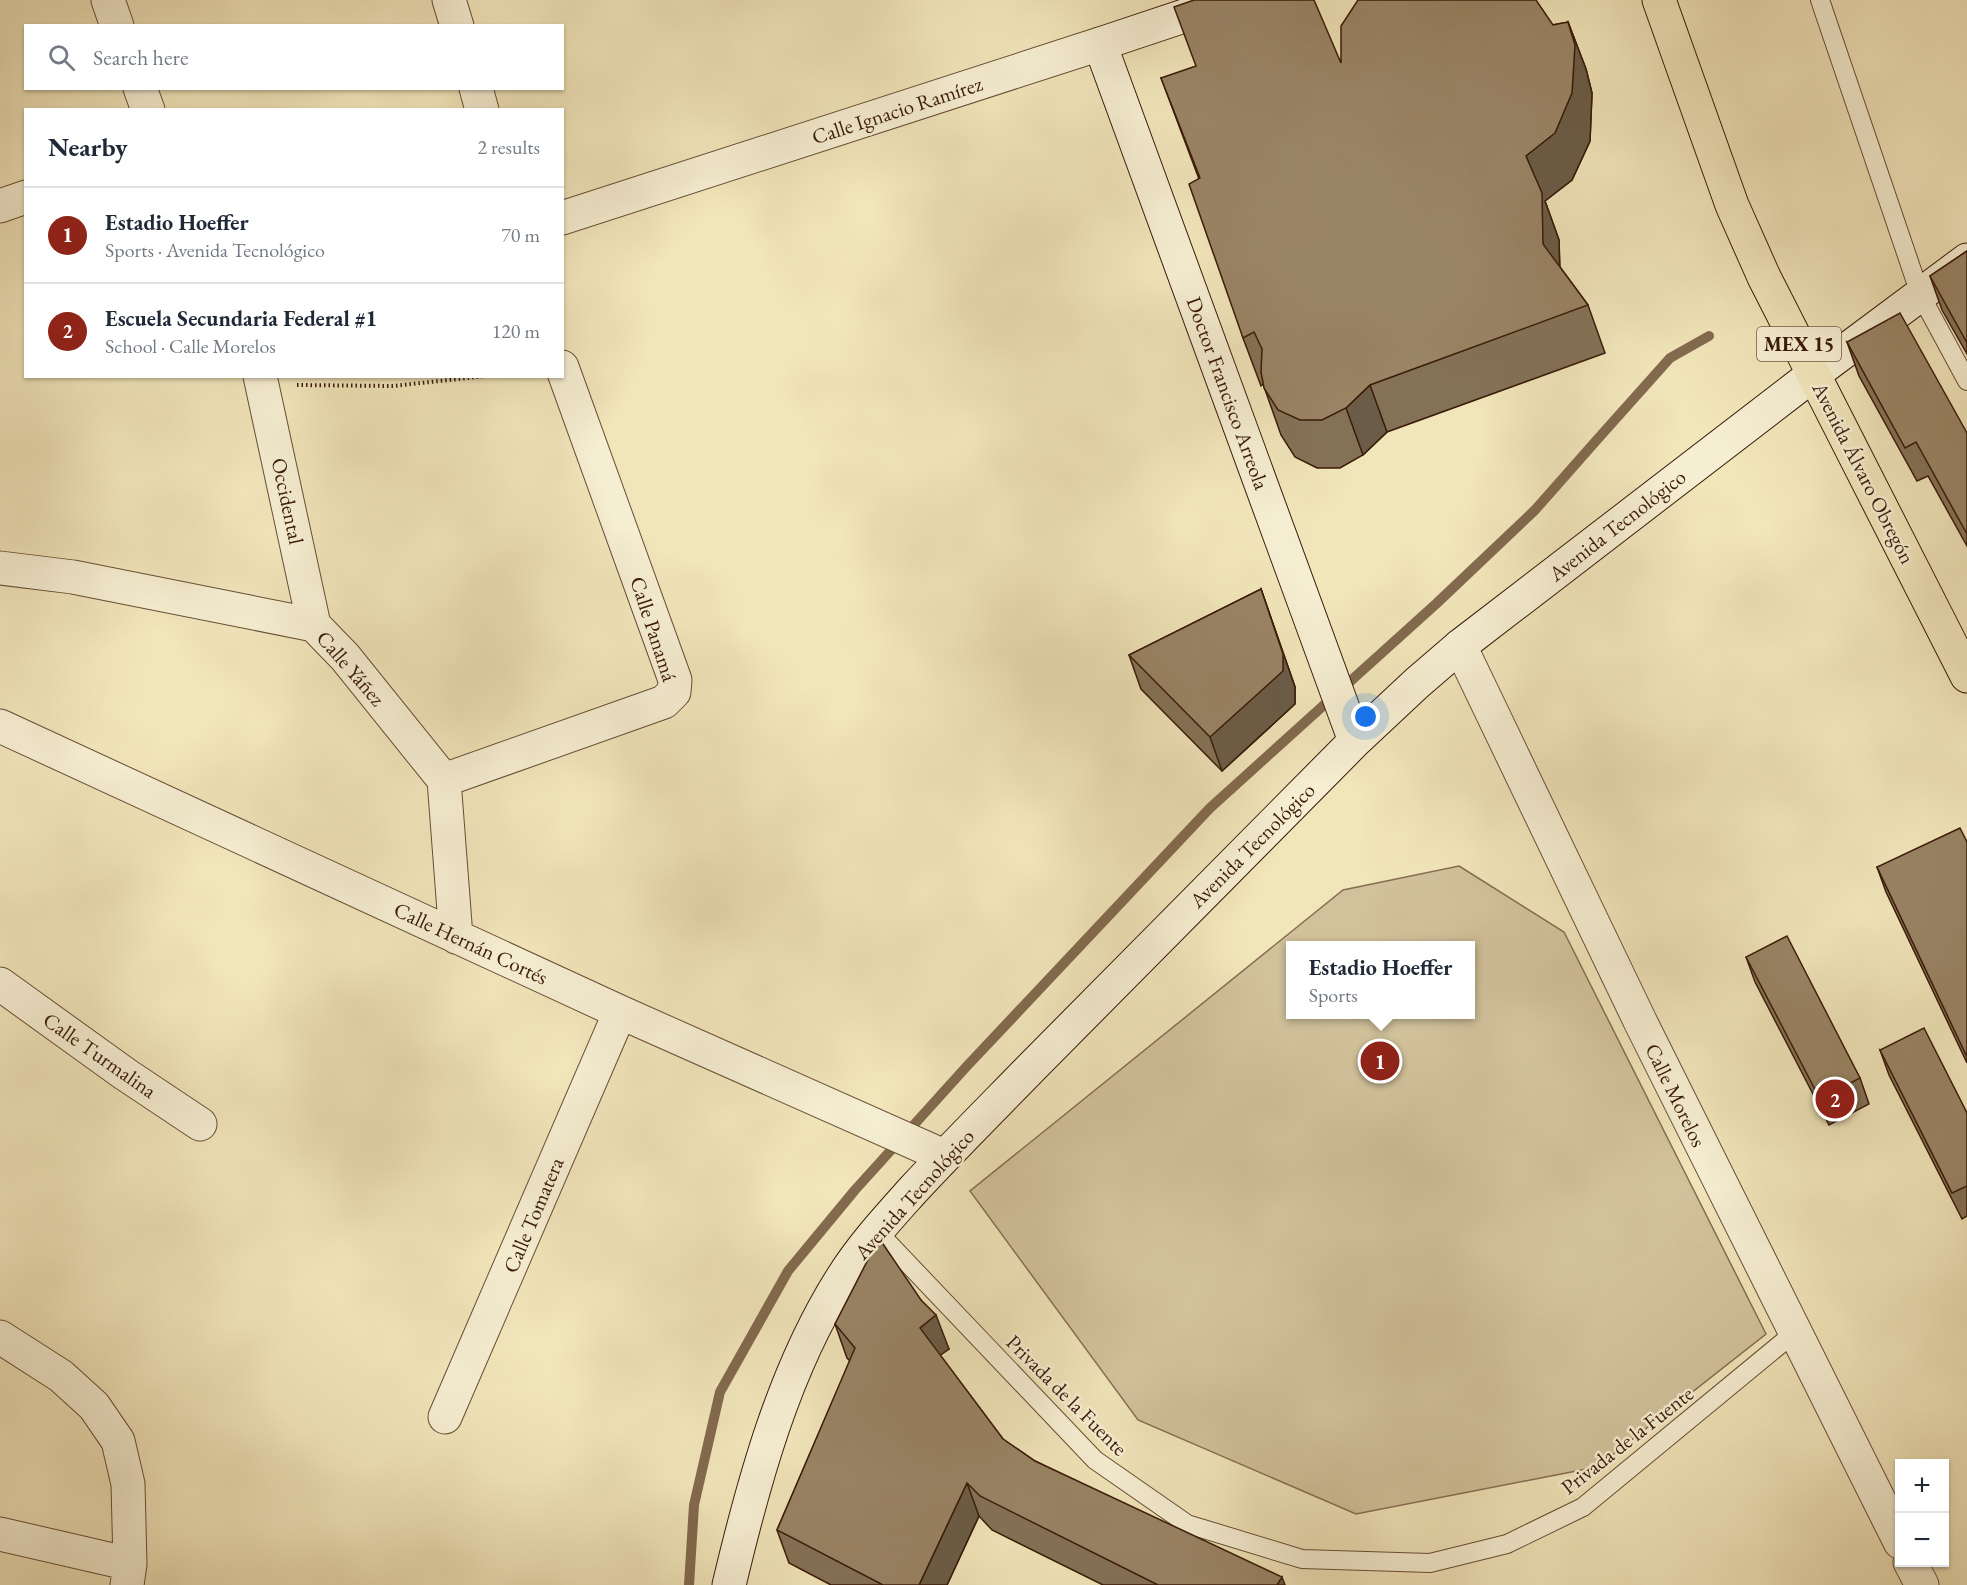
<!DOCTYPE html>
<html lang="en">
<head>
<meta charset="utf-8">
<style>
  :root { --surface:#fff; --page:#f6f6f7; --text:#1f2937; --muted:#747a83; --line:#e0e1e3; --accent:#8f2418 }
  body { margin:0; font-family:"EB Garamond",serif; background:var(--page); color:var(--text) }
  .controls { position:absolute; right:18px; bottom:18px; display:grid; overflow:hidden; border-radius:0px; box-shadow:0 2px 4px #0004 }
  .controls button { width:54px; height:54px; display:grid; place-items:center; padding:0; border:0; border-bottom:2px solid var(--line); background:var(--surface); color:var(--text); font:30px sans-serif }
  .you { position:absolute; left:1366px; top:717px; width:21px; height:21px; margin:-15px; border:4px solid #fff; border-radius:50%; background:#1a73e8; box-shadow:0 0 0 9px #1a73e833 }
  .badge { display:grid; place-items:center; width:39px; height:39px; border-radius:50%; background:var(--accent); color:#fff; font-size:20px; font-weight:700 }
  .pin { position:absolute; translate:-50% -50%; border:3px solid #fff; box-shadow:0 2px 6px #0006 }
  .popup { position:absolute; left:1286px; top:941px; width:189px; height:78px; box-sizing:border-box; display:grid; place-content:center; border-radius:0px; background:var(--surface); filter:drop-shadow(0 2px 4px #0005); font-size:20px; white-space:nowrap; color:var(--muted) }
  .popup b { font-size:22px; color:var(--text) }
  .popup::after { content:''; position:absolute; left:50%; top:100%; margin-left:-12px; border:12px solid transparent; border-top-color:var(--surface) }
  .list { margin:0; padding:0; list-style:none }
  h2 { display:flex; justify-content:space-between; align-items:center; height:78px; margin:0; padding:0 24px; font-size:26px }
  h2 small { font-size:20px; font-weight:400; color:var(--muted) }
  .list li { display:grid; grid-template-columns:39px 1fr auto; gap:18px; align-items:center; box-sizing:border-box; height:96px; padding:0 24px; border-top:2px solid var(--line) }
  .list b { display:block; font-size:22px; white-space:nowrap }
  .list p { margin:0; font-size:20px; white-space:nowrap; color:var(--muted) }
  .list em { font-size:20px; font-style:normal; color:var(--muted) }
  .icon { flex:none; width:33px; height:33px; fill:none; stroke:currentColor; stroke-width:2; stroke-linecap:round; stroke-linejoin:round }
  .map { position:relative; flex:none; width:1967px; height:1585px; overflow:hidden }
  .search { position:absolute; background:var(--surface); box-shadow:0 2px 4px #0004; left:24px; top:24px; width:540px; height:66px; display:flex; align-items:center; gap:15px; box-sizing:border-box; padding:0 21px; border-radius:0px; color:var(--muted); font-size:22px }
  .panel { position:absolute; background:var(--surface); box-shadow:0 2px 4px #0004; left:24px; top:108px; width:540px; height:270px; border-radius:0px }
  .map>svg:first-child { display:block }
  .green { fill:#d2c29c; stroke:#866e52; stroke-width:1.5; fill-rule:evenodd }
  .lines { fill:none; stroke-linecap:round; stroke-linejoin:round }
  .stream { stroke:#836a4e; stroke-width:10 }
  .lane-casing { stroke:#684d34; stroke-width:20 }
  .street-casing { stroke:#684d34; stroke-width:35 }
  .secondary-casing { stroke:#3a1a08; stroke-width:35 }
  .highway-casing { stroke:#3a1a08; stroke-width:35 }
  .path { stroke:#3a1a08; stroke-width:4; stroke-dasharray:1.5 3; stroke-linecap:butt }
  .lane { stroke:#f6eed2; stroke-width:18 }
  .street { stroke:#f6eed2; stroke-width:33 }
  .secondary { stroke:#f6eed2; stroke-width:33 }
  .highway { stroke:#f1e5ba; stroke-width:33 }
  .wall { fill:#847257; stroke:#3a1a08; stroke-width:1.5 }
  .shaded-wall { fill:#6b5c47; stroke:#3a1a08; stroke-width:1.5 }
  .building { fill:#998465; stroke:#3a1a08; stroke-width:1.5 }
  .labels { text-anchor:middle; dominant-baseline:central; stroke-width:5; stroke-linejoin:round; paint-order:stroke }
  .shield { fill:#f6eed2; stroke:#725a45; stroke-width:1.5 }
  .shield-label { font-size:20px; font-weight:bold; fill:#3a1a08 }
  .street-label { font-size:21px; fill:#3a1a08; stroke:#f6eed2 }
</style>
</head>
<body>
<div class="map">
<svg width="1967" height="1585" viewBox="0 0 1967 1585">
  <rect width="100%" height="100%" fill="#f1e5ba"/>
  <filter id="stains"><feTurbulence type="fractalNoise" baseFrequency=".00333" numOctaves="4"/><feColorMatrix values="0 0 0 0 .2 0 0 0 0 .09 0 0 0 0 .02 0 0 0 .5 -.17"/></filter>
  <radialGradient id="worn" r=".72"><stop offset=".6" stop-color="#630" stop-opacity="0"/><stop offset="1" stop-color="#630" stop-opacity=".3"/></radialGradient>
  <path class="green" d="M1459 866 1564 932 1766 1334 1597 1467 1356 1514 1138 1420 970 1191 1343 890ZM1290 946H1470V1014H1290Z"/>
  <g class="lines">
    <path class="stream" d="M689 1585 694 1505 720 1392 788 1271 855 1190 967 1066 1210 808 1437 603 1535 510 1595 442 1670 358 1709 336"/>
    <g class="lane-casing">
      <path id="lane" d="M1820 0 1920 294 1967 381
        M876 1230 1095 1460 1187 1524 1302 1559 1430 1563 1507 1544 1583 1507 1794 1333"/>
    </g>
    <g class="street-casing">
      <path id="street" d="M108 0 117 26
        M449 0 457 26
        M140 88 148 110
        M476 88 482 110
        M0 206 26 197
        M562 218 1100 44
        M260 376 314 625
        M0 568 73 577 314 625 345 657 444 780 456 937
        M1460 646 1640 1021 1900 1542
        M0 726 620 1012 944 1156
        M444 780 664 702 674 692 675 680 562 367
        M0 984 125 1074 200 1124
        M0 1337 61 1376 94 1406 118 1441 128 1484 130 1564 127 1585
        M445 1417 620 1012
        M0 1534 130 1564
        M1910 1562 1922 1585"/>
    </g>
    <g class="secondary-casing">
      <path id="secondary" d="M1232 0 1100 44 1355 741
        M729 1585C754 1480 784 1370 842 1278 862 1246 888 1218 913 1190 952 1148 993 1107 1033 1066 1141 958 1248 849 1355 741L1417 683 1460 646 1814 374 1967 260"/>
    </g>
    <g class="highway-casing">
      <path id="highway" d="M1659 0 1732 205 1764 277 1967 676"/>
    </g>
    <path class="path" d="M297 385 393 386 486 376"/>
    <use href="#lane" class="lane"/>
    <use href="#street" class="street"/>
    <use href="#secondary" class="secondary"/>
    <use href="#highway" class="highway"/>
  </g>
  <path class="wall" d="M1568 22 1586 69 1592 93 1590 141 1572 180 1545 201 1559 240 1560 267 1588 305 1605 353 1387 432 1363 455 1340 468H1317L1295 457 1281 435 1263 384 1261 386 1243 338 1199 179 1161 78 1341 63Z
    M1967 251V354L1942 310 1930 276Z
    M1847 342 1967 433V546L1928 476 1917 481 1859 376Z
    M1261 589 1295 687V704L1222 771 1141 689 1129 655Z
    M1967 842V1063L1886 892 1877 867Z
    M1746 957 1860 1078 1869 1104 1829 1125 1755 982Z
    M1880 1050 1967 1113V1216L1962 1219 1889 1075Z
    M921 1300 949 1349 940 1355 1003 1439 1035 1461 1285 1585H1103L992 1530 979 1516 947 1585H831L789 1563 777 1530 850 1361 847 1358 835 1324Z"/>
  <path class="shaded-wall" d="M1568 22 1586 69 1592 93 1590 141 1572 180 1545 201 1559 240 1560 291 1543 244 1526 156Z
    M1370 385 1387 432 1363 455 1346 408Z
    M1261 589 1295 687V704L1222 771 1210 737Z
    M936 1315 949 1349 932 1361 920 1328Z
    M967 1483 979 1516 947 1585H919Z
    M1282 1577 1285 1585H1277Z"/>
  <path class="building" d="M1194 0H1314L1341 63V26L1358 0H1536L1553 25 1568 22 1575 45 1572 93 1555 133 1526 156 1542 193 1543 244 1588 305 1370 385 1346 408 1322 420H1300L1278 410 1264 388 1261 372 1262 349 1254 332 1243 338 1189 184 1200 178 1161 78 1196 66 1174 7Z
    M1967 251V343L1930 276Z
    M1900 313 1967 433V534L1916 442 1905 448 1847 342Z
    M1261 589 1283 654V671L1210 737 1129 655Z
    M1960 828 1967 842V1057L1877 867Z
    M1787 936 1860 1078 1820 1099 1746 957Z
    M1924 1028 1967 1113V1186L1952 1193 1880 1050Z
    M879 1238 921 1300 936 1315 920 1328 1003 1439 1035 1461 1282 1577 1277 1585H1158L980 1496 967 1483 919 1585H883L777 1530 855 1348 835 1324Z"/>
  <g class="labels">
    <rect class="shield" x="1757" y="327" width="84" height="34" rx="4.5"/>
    <g class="shield-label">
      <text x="1799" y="344">MEX 15</text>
    </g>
    <g class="street-label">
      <text transform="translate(897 110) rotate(-18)">Calle Ignacio Ramírez</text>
      <text transform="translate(1228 393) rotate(70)">Doctor Francisco Arreola</text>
      <text transform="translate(1864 473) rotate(63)">Avenida Álvaro Obregón</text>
      <text transform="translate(288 501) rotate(78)">Occidental</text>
      <text transform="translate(1617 525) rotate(-38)">Avenida Tecnológico</text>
      <text transform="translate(654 629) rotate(72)">Calle Panamá</text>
      <text transform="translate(351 668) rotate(49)">Calle Yáñez</text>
      <text transform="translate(1252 845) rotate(-45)">Avenida Tecnológico</text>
      <text transform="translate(471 943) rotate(25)">Calle Hernán Cortés</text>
      <text transform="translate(100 1055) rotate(35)">Calle Turmalina</text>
      <text transform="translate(1676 1095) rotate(64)">Calle Morelos</text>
      <text transform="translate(914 1194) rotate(-48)">Avenida Tecnológico</text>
      <text transform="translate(533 1215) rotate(-67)">Calle Tomatera</text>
      <text transform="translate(1067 1395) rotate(45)">Privada de la Fuente</text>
      <text transform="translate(1627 1440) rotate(-38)">Privada de la Fuente</text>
    </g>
  </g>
  <rect width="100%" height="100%" filter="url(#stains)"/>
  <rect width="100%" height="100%" fill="url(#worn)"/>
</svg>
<div class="controls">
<button>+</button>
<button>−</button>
</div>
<div class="you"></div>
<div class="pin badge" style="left:1380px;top:1061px">1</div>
<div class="popup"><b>Estadio Hoeffer</b>Sports</div>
<div class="pin badge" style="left:1835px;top:1099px">2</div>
<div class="search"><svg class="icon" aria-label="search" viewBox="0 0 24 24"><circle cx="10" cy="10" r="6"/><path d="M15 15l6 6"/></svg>Search here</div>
<section class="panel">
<h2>Nearby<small>2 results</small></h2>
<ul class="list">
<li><span class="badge">1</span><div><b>Estadio Hoeffer</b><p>Sports · Avenida Tecnológico</p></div><em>70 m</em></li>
<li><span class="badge">2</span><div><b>Escuela Secundaria Federal #1</b><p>School · Calle Morelos</p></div><em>120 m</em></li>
</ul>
</section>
</div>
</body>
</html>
